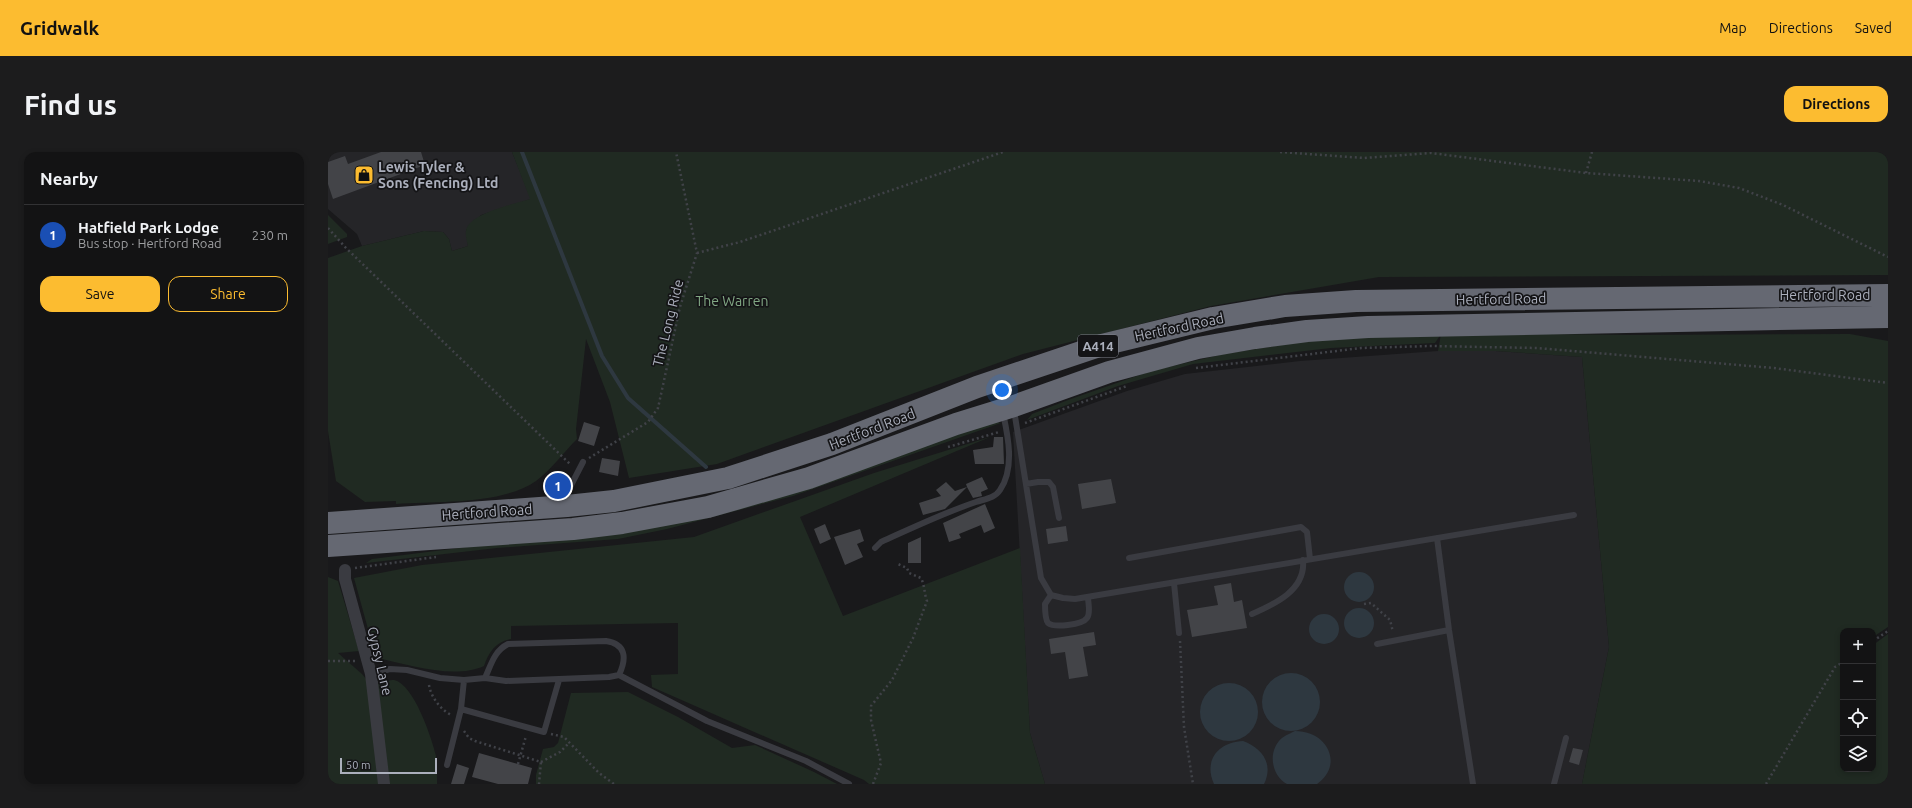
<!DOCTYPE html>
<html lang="en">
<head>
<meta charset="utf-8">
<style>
  :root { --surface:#131314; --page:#1c1c1d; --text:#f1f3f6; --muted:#9d9ea0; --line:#323234; --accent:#fcbc30 }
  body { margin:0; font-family:Ubuntu,sans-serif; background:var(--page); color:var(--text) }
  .controls { position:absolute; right:12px; bottom:12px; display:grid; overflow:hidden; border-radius:8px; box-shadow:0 2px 6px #0003 }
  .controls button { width:36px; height:36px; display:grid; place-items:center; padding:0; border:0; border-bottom:1px solid var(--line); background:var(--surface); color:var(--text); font:20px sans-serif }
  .scale { position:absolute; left:12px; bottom:10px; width:97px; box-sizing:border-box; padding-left:4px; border:2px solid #abafbc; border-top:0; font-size:11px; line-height:14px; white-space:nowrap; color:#abafbc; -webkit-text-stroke:3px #141416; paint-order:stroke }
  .you { position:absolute; left:674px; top:238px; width:14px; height:14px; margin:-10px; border:3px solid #fff; border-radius:50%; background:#1a73e8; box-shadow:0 0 0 6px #1a73e833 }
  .badge { display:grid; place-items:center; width:26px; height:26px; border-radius:50%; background:var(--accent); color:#fff; font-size:13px; font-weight:700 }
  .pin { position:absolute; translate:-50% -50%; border:2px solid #fff; box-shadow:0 1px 4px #0006 }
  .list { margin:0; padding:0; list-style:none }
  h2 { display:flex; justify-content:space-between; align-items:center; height:52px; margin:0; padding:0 16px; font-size:17px }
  h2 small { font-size:13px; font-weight:400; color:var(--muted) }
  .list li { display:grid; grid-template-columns:26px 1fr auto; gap:12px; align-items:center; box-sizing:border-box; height:60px; padding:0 16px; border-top:1px solid var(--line) }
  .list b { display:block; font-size:15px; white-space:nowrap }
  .list p { margin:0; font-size:13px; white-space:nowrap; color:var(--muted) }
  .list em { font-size:13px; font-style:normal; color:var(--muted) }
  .actions { display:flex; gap:8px; padding:12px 16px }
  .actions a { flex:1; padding:9px 0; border:1px solid var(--accent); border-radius:12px; text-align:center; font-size:14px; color:var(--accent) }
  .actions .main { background:var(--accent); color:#111 }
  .icon { flex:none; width:22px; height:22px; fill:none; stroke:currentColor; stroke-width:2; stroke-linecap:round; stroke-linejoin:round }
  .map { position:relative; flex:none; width:1560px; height:632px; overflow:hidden; border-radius:12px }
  header { display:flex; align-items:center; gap:24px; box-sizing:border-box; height:56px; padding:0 20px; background:var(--accent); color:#111 }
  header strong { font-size:19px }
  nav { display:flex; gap:22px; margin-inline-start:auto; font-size:14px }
  .intro { display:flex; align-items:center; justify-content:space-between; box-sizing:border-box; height:96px; padding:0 24px }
  h1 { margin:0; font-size:28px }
  .button { padding:10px 18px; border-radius:12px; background:var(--accent); color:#111; font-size:14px; font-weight:700 }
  main { display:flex; gap:24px; padding:0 24px }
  aside { flex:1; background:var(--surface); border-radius:12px; box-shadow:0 2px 6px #0003 }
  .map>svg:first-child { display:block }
  .built { fill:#252528 }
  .green { fill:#202a22 }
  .water { fill:#2e3840 }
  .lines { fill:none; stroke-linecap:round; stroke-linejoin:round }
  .stream { stroke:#2e3840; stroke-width:4 }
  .building { fill:#434448 }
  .path { stroke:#404248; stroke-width:2.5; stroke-dasharray:2 3; stroke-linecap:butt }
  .lane { stroke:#3a3b41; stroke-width:6 }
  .street { stroke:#3a3b41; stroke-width:12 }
  .highway { stroke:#656872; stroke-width:22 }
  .labels { text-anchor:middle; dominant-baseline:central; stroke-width:3.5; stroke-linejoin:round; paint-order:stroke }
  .shield { fill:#141416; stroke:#7e808a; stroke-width:1 }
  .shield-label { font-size:13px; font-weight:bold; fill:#abafbc }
  .poi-label { font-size:14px; font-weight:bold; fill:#abafbc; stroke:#141416; text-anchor:start }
  .street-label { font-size:14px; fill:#abafbc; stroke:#141416 }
  .park-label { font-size:14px; fill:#81a784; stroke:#141416 }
</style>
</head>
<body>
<header>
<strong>Gridwalk</strong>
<nav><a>Map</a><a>Directions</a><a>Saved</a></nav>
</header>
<div class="intro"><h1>Find us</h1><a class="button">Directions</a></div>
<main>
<aside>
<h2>Nearby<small></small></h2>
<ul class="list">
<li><span class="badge" style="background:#1a4fb4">1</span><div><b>Hatfield Park Lodge</b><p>Bus stop · Hertford Road</p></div><em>230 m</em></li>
</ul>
<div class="actions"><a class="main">Save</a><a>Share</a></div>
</aside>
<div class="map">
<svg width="1560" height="632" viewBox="0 0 1560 632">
  <rect width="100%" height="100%" fill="#19191b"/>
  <path class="built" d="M0 0H184L203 47 153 63 138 78 140 94 124 99 121 87 115 80 96 79 34 94 29 82 0 57Z
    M1110 199H1168L1254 205 1281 495 1254 632H717L702 581 685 280 799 239 857 222 972 209Z"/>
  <path class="green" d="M184 0H1560V123L1051 125 883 154 695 202 389 312 301 326 282 250 258 187 248 277 249 287C236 300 223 318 208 329 173 353 111 349 68 352V349L37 350 8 329 0 279V106L34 94 96 79 115 80 121 87 124 99 140 94C139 90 137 83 138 79 140 61 187 52 202 47Z
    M0 63 19 82V85L0 92Z
    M1113 181 1306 183 1522 182 1560 189V475L1545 485V479H1515V617H1545V493L1560 482V632H1254L1281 495 1254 205 1168 199H1110L1113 182 1107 191 1003 196 865 212 790 234 699 268 704 262 740 248 823 219 896 202 985 188Z
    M663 269 673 271 465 344 339 377 290 387 169 396 38 411 44 407 147 394 264 385Z
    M662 285 472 365 515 464 692 396 702 581 717 632H541L536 628 324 535 323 523 350 522V471L183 474V487C168 489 160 501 156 514 125 528 81 512 48 506L26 426 94 413 366 385 546 321Z
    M0 425 10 429 31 499 10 501 34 522 43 533C51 533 60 527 66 528 86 532 104 587 108 604 109 613 109 623 109 632H0Z
    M300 540 350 565 404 596 427 593 486 620 509 632H208V623L215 597 226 595 230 591 243 541Z"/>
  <path class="water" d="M1016 435a15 15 0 1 1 30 0a15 15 0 1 1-30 0Z
    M1016 471a15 15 0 1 1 30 0a15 15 0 1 1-30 0Z
    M981 477a15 15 0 1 1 30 0a15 15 0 1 1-30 0Z
    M934 550a29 29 0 1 1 58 0a29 29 0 1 1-58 0Z
    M872 560a29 29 0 1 1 58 0a29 29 0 1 1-58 0Z
    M967 579C1000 579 1016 613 989 632H959C944 624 940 602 951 589 955 584 961 582 967 579Z
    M915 589C934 596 946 612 936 632H886C875 608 891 590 915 589Z"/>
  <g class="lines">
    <path class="stream" d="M194 0 274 204 300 246 378 315"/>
  </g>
  <path class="building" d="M53 0H93L97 13 5 47 0 32V10L17 4 20 12Z
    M256 270 272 275 266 294 250 289Z
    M666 285H675L676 312H647L645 298 665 295Z
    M274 306 292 309 290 324 271 320Z
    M654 325 660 337 653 340 654 344 645 346 639 335 617 357 595 363 591 351 613 344 608 338 618 330 627 339 639 335 638 332Z
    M783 327 788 351 754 357 750 332Z
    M657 352 667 376 656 381 653 373 631 382 633 386 621 390 615 371Z
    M497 372 503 387 492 392 486 377Z
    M738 374 740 389 720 392 718 377Z
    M532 377 536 389 529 392 535 405 517 413 506 385Z
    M593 385V411H580V391Z
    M903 431 906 450 914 448 919 476 864 485 859 458 890 453 886 434Z
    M766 480 768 493 755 495 760 524 741 527 737 500 723 502 721 487Z
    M1245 596 1255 598 1251 613 1241 610Z
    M151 601 204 616 200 632H170L144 625Z
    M129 612 141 616 136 632H123Z"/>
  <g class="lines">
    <path class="path" d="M952 0 1036 6 1103 1 1258 21 1371 29 1411 36 1455 53 1560 105
      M1258 21 1264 0
      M0 76 18 96 243 313
      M369 101 412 90 675 0
      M868 216 1033 196 1103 194 1154 195 1209 196 1446 216 1560 231
      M697 271 799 234
      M620 295 671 280
      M261 306 320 270 330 256 352 155 369 101 348 0
      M27 416 108 405
      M1036 452 1043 451 1062 468 1065 480
      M852 489 856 575 865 632
      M1545 489 1560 479
      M0 509H27
      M101 533C103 545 112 557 123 563
      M136 579 141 586 147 589 213 610 211 632
      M223 582 236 585 271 621 286 632
      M213 610 232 600 241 591
      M190 612 198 584
      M545 632 553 611 543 568V554L564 528 585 486 599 449C596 441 597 434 593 426L581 421 579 416 570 412
      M1438 632 1507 515 1515 510"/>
    <path class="lane" d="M686 258 713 426 723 443 735 446 747 447 1246 363
      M698 332 710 330H721L725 335 731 366
      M239 351V341L255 310
      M1109 386 1121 478 1145 632
      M547 396 553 390C584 376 615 361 648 350 657 347 667 346 672 338 687 316 680 284 675 261
      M801 406 973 375 979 380 982 407
      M846 431 851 481
      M723 443 717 452C717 458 717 467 720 471 726 476 754 473 759 466 763 461 760 451 760 445
      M924 462C947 452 978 438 975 408
      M1049 492 1121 478
      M43 522 62 517 79 518 112 526 136 528 157 526 178 529 281 525 291 523C299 506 298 492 278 489L180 492C166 499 163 513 157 526
      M291 523 379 569 478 609 521 632
      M133 557 216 580 231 528
      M119 613 133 557 136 528
      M1226 632 1238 586"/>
    <path class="street" d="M17 418V427L43 522 56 632"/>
    <path class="highway" d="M0 371 239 354 286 349 400 326 504 292 649 235 774 193 885 166 957 154 1028 149 1560 143
      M0 394 245 377 294 371 380 355 481 326 628 272 686 254 781 220 870 196 927 186 979 179 1040 175 1560 165"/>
  </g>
  <defs>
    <g id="shop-square" transform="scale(1)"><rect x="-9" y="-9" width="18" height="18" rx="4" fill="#fcbc30" stroke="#141416"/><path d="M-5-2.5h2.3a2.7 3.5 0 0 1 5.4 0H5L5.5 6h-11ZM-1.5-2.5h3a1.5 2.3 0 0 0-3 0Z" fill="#111"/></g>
  </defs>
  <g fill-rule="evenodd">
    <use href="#shop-square" x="36" y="23"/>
  </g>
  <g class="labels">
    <rect class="shield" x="750" y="183" width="40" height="22" rx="3"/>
    <g class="shield-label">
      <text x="770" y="194">A414</text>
    </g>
    <g class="poi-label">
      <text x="50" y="15">Lewis Tyler &amp;<tspan x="50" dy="16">Sons (Fencing) Ltd</tspan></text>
    </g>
    <g class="street-label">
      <text x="1497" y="143">Hertford Road</text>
      <text transform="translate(1173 147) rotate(-1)">Hertford Road</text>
      <text transform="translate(340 171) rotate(-76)">The Long Ride</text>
      <text transform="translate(851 175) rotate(-12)">Hertford Road</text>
      <text transform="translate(544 277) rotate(-21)">Hertford Road</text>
      <text transform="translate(159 360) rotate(-4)">Hertford Road</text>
      <text transform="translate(52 509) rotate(77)">Gypsy Lane</text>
    </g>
    <g class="park-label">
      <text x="404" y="149">The Warren</text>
    </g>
  </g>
</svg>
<div class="controls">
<button>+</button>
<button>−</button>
<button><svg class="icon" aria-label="locate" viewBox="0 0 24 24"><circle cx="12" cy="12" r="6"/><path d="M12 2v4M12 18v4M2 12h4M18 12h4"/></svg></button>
<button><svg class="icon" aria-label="layers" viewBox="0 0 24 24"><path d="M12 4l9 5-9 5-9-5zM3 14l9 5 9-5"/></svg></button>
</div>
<div class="scale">50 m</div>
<div class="you"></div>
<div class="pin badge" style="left:230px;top:334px;background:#1a4fb4">1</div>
</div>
</main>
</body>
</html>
